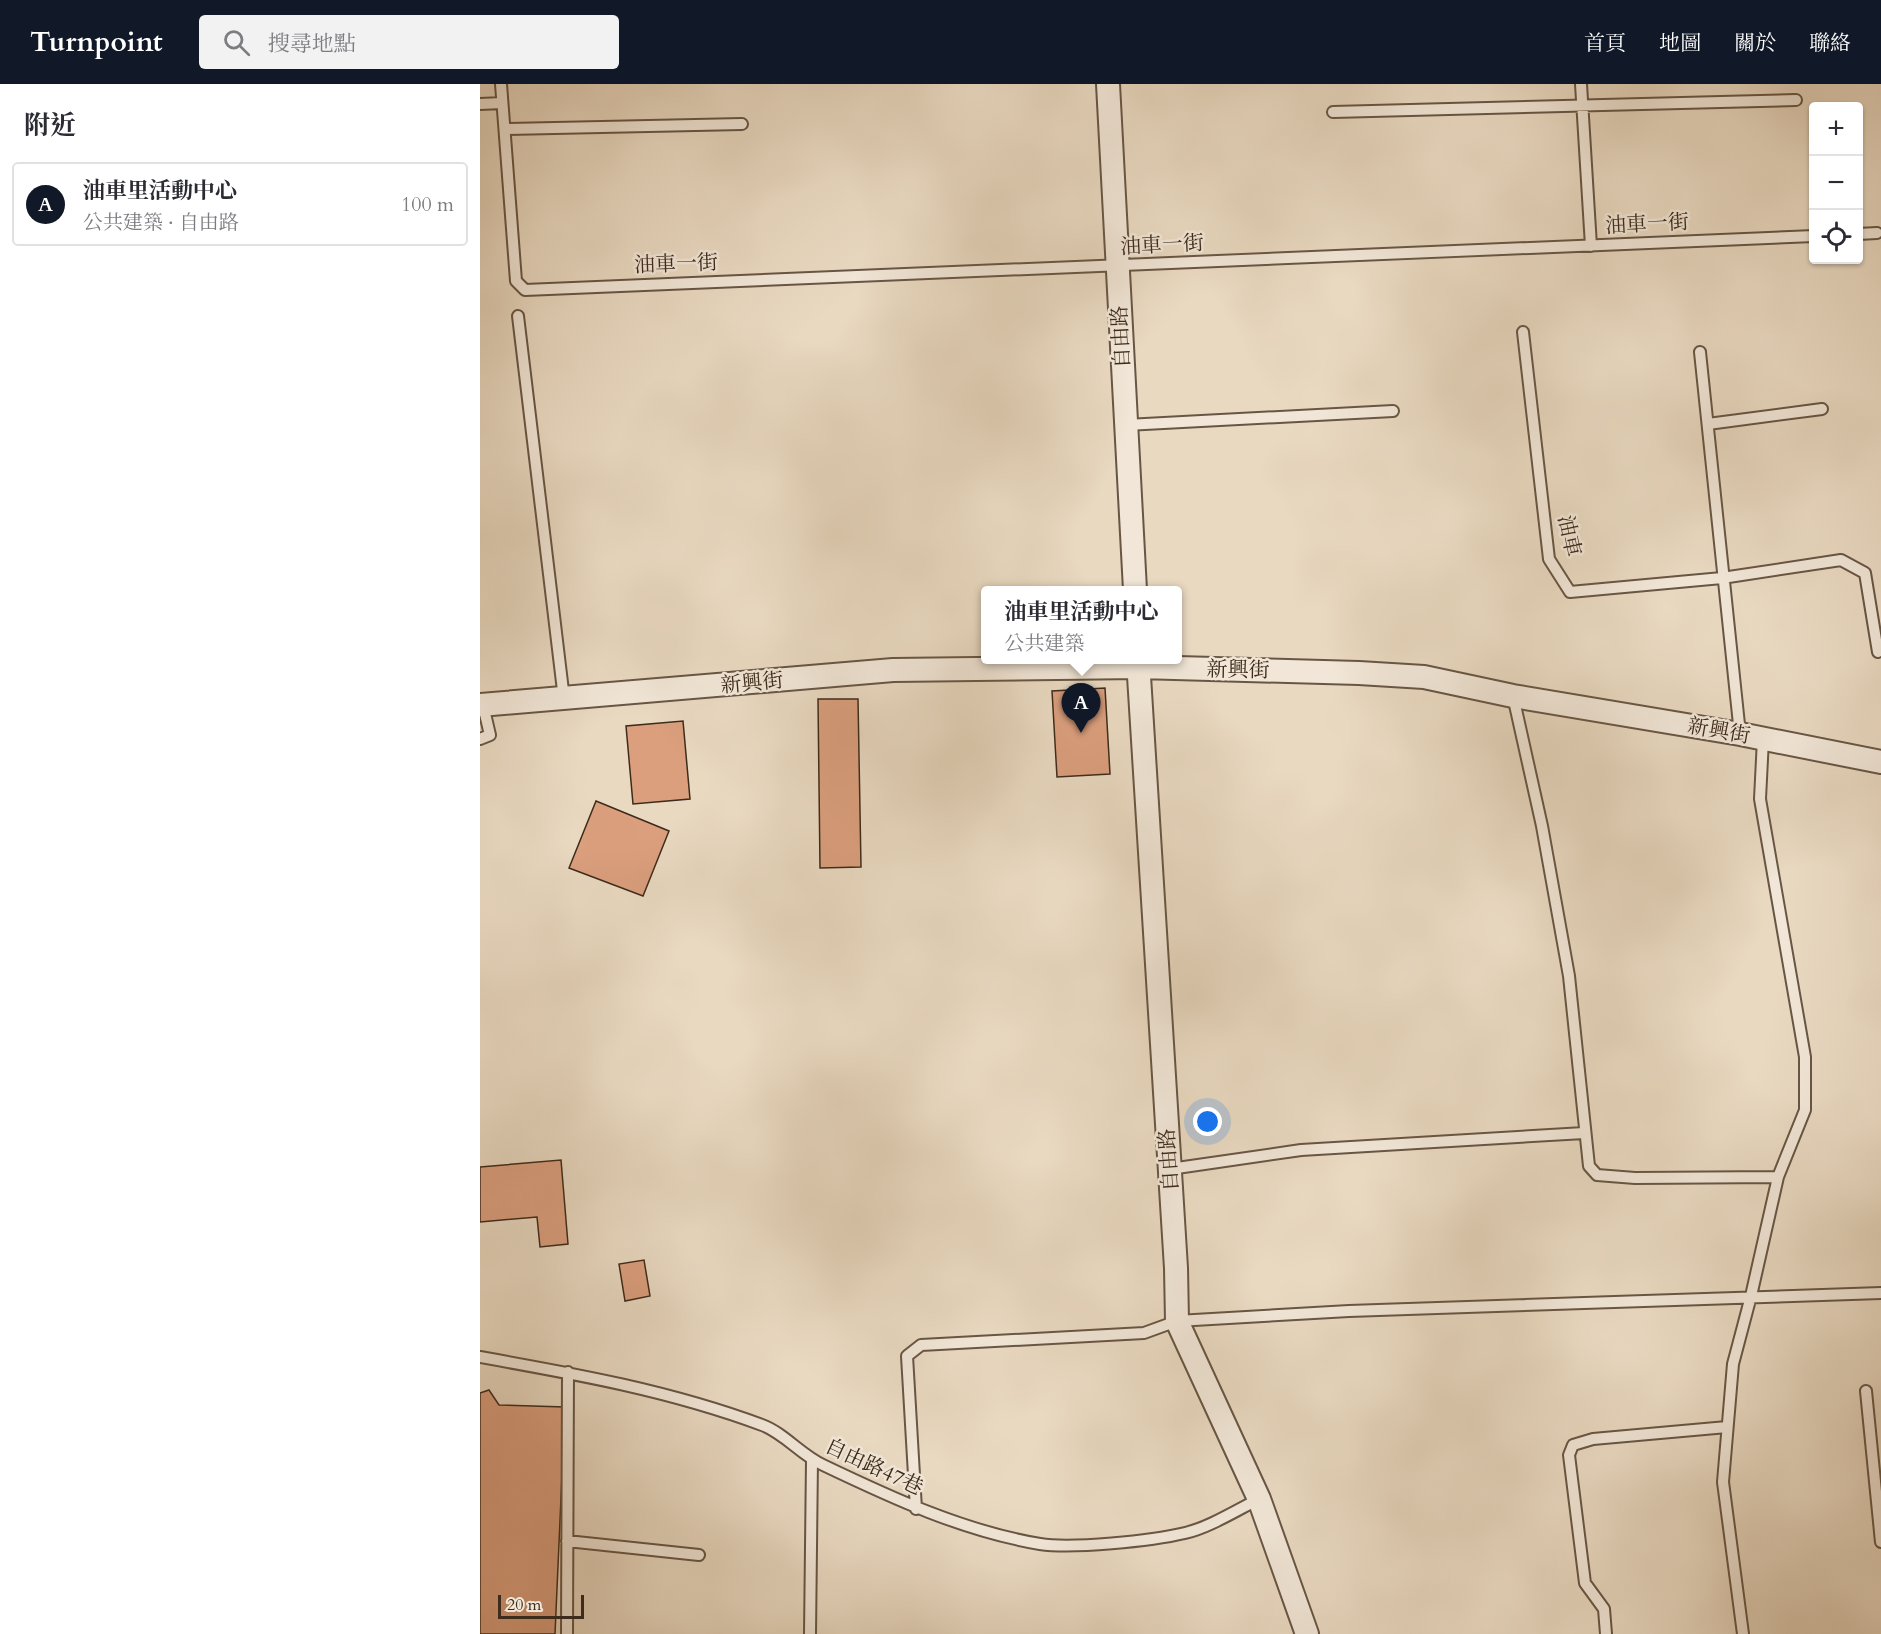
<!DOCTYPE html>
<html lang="zh-TW">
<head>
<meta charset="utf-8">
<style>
  :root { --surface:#fff; --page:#f2f2f3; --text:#2b2b33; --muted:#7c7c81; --line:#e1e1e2; --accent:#111827 }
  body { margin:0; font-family:Cardo,"Noto Serif TC",serif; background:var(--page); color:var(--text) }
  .controls { position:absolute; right:18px; top:18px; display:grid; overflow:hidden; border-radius:6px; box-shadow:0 2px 4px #0004 }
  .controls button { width:54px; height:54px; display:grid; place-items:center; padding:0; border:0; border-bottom:2px solid var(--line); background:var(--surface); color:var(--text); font:30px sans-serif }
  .scale { position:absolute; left:18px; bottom:15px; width:86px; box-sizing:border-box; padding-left:6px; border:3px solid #3d2b1b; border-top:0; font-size:16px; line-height:21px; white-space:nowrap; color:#3d2b1b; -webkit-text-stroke:4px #f1e6d7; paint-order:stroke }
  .you { position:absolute; left:728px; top:1038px; width:21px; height:21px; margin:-15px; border:4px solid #fff; border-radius:50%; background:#1a73e8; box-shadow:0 0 0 9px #1a73e833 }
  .badge { display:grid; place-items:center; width:39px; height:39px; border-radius:50%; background:var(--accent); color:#fff; font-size:20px; font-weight:700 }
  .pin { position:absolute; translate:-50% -50px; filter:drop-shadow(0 2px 3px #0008) }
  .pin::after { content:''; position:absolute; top:32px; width:21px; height:18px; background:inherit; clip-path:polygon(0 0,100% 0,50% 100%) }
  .popup { position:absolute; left:501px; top:502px; width:201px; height:78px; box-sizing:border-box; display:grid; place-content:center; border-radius:6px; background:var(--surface); filter:drop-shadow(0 2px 4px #0005); font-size:20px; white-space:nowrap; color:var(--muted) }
  .popup b { font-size:22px; color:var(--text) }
  .popup::after { content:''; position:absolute; left:50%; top:100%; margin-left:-12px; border:12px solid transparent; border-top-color:var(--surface) }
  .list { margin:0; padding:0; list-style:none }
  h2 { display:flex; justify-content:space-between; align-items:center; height:78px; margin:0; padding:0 24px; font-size:26px }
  h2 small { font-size:20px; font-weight:400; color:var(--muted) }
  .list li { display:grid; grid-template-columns:39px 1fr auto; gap:18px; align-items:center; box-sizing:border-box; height:84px; margin:0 12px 12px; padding:0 12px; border:2px solid var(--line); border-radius:6px }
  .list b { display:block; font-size:22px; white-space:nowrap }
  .list p { margin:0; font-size:20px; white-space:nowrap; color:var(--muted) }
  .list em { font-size:20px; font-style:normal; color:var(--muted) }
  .icon { flex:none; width:33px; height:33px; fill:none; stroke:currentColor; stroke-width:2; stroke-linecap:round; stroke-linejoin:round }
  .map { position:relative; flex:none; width:1401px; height:1550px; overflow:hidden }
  header { display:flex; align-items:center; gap:36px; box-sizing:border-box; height:84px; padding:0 30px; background:var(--accent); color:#fff }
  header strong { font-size:28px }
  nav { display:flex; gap:33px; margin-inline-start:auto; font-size:21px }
  .search { width:420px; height:54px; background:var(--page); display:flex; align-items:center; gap:15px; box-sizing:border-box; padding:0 21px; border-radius:6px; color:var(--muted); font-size:22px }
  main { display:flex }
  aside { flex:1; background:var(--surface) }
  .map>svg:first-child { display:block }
  .building { fill:#db9f7e; stroke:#3d2b1b; stroke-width:1.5 }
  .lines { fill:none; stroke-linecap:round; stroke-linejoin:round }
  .service-casing { stroke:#685644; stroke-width:14 }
  .minor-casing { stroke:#685644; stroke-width:26 }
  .service { stroke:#f1e6d7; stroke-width:10 }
  .minor { stroke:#f1e6d7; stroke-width:22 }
  .labels { text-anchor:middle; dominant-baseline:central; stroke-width:5; stroke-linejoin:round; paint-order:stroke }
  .street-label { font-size:21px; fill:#3d2b1b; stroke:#f1e6d7 }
</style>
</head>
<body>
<header>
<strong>Turnpoint</strong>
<div class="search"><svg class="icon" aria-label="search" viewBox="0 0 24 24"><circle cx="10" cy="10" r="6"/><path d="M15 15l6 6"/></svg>搜尋地點</div>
<nav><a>首頁</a><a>地圖</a><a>關於</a><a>聯絡</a></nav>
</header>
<main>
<aside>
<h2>附近<small></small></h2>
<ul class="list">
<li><span class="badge">A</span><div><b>油車里活動中心</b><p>公共建築 · 自由路</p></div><em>100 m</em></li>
</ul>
</aside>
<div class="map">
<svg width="1401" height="1550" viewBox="0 0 1401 1550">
  <rect width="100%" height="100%" fill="#e9d9c1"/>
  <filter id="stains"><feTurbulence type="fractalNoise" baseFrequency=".00333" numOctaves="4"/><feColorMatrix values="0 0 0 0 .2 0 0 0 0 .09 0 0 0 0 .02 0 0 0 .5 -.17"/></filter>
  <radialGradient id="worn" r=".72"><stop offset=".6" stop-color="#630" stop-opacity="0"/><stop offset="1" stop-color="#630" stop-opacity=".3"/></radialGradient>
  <path class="building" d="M625 604 630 690 577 693 572 607Z
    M338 615H378L381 783 340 784Z
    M203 637 210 715 153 720 146 642Z
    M116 717 189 747 163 812 89 784Z
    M81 1076 88 1160 60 1163 57 1133 0 1138V1083Z
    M164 1176 170 1212 145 1217 139 1180Z
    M9 1306 19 1321 85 1323 75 1550H0V1309Z"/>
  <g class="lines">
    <g class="service-casing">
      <path id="service" d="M21 0 36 197 45 206 1334 152
        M1101 0 1111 162
        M0 20 22 19
        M853 28 1316 16
        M25 45 262 40
        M1378 150 1397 149
        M38 232 84 615
        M1043 248 1069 475 1090 508 1242 494 1361 476 1385 489 1398 568
        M1220 268 1260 650
        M1228 340 1342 325
        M646 341 913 327
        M1033 612 1062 742 1089 892 1109 1082 1117 1091 1155 1094 1298 1093
        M0 655 10 651 3 621
        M690 1085 821 1066 1104 1049
        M0 1273C96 1290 191 1307 282 1341 304 1349 321 1371 343 1381 412 1414 483 1447 560 1460 592 1465 671 1457 705 1449 728 1444 757 1426 779 1415
        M1386 1307 1401 1458
        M436 1425 427 1272 441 1261 664 1249 697 1237 869 1227 1401 1209
        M87 1457 219 1471
        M87 1550 88 1288
        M330 1550 332 1376
        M1126 1550 1124 1525 1105 1499 1089 1371 1093 1361 1113 1355 1247 1343
        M1263 1550 1243 1398 1253 1280 1271 1212 1298 1093 1325 1026V973L1280 715 1283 655"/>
    </g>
    <g class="minor-casing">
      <path id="minor" d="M628 0 655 506
        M658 576 696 1184 697 1237 779 1415 827 1550
        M0 621 413 586 659 583 879 589 944 593 1033 612 1260 650 1401 678"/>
    </g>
    <use href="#service" class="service"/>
    <use href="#minor" class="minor"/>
  </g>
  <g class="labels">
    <g class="street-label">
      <text transform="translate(1167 140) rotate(-3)">油車一街</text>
      <text transform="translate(682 161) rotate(-3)">油車一街</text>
      <text transform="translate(196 180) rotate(-2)">油車一街</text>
      <text transform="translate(641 253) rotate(-93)">自由路</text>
      <text transform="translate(1089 452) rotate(78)">油車</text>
      <text transform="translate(758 586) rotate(1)">新興街</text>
      <text transform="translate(272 599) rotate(-5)">新興街</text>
      <text transform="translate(1239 647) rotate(10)">新興街</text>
      <text transform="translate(689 1076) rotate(-94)">自由路</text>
      <text transform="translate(394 1383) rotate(25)">自由路47巷</text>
    </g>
  </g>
  <rect width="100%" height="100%" filter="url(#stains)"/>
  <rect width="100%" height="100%" fill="url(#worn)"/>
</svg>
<div class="controls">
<button>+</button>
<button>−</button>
<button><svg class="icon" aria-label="locate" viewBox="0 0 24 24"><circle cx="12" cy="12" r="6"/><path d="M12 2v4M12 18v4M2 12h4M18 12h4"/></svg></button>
</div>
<div class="scale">20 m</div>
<div class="you"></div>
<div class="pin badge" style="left:601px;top:649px">A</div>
<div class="popup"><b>油車里活動中心</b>公共建築</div>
</div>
</main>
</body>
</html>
